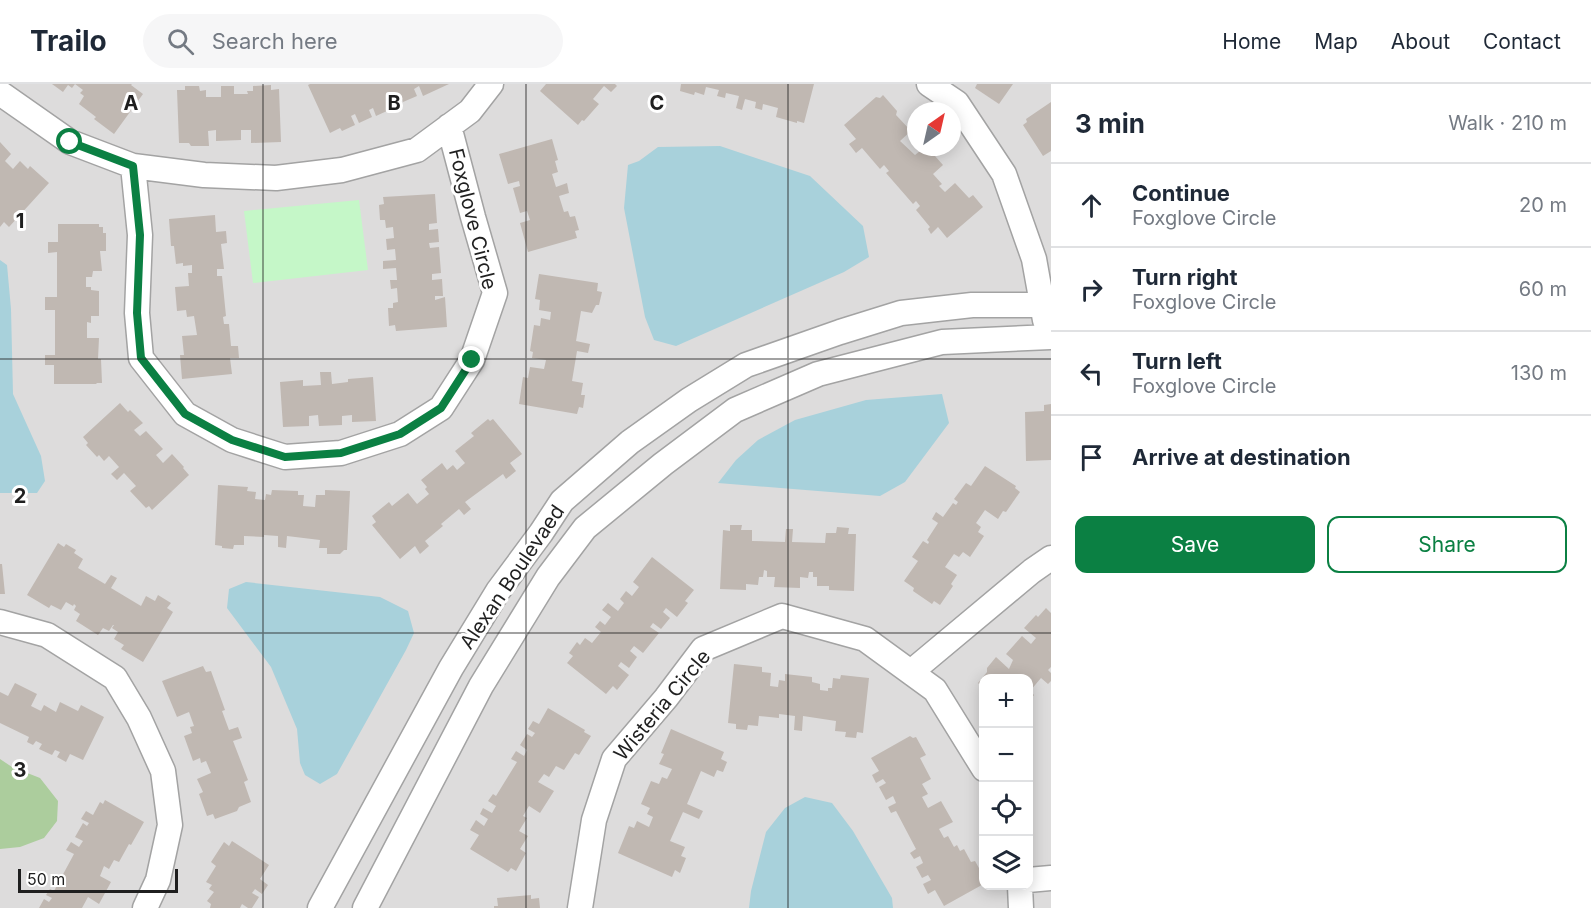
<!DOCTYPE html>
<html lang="en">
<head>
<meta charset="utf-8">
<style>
  :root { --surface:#fff; --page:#f6f6f7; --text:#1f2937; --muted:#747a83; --line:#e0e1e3; --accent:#0b8043 }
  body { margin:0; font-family:Inter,sans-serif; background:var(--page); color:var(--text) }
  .controls { position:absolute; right:18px; bottom:18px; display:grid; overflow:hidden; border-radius:12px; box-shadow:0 3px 15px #0003 }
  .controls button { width:54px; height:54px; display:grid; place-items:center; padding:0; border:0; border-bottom:2px solid var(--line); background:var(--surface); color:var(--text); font:30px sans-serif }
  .compass { position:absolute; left:907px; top:18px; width:54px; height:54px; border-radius:50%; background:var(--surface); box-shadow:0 3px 15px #0003; rotate:34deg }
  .scale { position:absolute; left:18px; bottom:15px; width:160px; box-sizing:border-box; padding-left:6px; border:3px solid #1f1f1f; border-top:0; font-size:16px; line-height:21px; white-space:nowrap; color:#1f1f1f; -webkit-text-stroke:4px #fff; paint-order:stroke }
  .stop { position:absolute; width:18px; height:18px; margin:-14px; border:4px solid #0b8043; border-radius:50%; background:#fff }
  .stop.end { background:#0b8043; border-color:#fff; box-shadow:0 2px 6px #0008 }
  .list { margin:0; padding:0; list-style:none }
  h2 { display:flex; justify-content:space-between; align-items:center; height:78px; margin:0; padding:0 24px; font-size:26px }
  h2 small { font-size:20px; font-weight:400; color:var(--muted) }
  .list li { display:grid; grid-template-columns:39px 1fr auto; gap:18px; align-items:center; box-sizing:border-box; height:84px; padding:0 24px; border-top:2px solid var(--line) }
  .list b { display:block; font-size:22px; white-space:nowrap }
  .list p { margin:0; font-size:20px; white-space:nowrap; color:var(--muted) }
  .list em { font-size:20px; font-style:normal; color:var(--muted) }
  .actions { display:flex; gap:12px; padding:18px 24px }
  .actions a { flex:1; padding:14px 0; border:2px solid var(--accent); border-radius:12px; text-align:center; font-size:21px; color:var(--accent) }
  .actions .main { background:var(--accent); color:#fff }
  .icon { flex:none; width:33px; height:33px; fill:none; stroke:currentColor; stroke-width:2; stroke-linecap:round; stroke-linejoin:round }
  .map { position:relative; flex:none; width:1051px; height:824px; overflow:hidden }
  header { display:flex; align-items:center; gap:36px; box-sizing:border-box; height:84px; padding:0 30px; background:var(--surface); border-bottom:2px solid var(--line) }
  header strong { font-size:28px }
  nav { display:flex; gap:33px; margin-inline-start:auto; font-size:21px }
  .search { width:420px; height:54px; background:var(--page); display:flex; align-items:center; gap:15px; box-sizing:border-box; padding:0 21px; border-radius:33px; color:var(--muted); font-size:22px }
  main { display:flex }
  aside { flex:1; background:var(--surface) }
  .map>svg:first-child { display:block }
  .residential { fill:#dddcdc; fill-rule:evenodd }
  .forest { fill:#accd9d }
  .park { fill:#c5f7c8 }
  .water { fill:#a8d1db }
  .building { fill:#c0b8b2 }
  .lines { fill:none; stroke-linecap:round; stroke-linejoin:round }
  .minor-casing { stroke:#a3a3a3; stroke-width:27 }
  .minor { stroke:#fff; stroke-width:24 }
  .route { stroke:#0b8043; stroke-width:8 }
  .grid { fill:none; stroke:#1f1f1f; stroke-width:1.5; stroke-opacity:0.55 }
  .labels { text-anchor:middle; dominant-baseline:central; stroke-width:6; stroke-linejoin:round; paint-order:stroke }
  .street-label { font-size:20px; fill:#1f1f1f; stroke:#fff }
  .grid-label { font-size:20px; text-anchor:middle; font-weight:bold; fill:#1f1f1f; stroke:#fff; stroke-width:6; stroke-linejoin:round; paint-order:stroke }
</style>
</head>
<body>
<header>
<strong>Trailo</strong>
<div class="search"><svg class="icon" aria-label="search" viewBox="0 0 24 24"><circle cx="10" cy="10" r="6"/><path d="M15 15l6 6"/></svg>Search here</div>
<nav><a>Home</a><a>Map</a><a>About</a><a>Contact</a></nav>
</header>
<main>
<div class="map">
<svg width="1051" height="824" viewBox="0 0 1051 824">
  <rect width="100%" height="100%" fill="#efece6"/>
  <path class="residential" d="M0 0H1051V824H0ZM916 27H952V63H916ZM984 594H1028V802H984Z"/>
  <path class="forest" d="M0 675 12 683 40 694 58 717 57 737 44 754 20 763 0 765Z"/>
  <path class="park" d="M359 116 368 186 253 199 244 127Z"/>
  <path class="water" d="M720 62 810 92 863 142 869 173 844 188 676 262 654 256 645 233 624 124 628 81 639 77 658 63Z
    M0 176 7 181 11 225 13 310 41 372 45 397 37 409H0Z
    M942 310 949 339 905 398 880 412 718 399 736 376 758 356 795 336 866 316Z
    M246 498 380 513 408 527 414 549 406 566 337 690 320 700 305 691 300 679 297 645 271 583 227 524 229 505Z
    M805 713 832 719 853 747 892 814 893 824H749L751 807 766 748 785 724Z"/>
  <path class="building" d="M52 0H132L131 1 143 10 114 50 94 35 96 33 79 20 84 12 80 9 83 6 75 0 72 4 68 1 63 8Z
    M310 0H449L423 12 419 2 414 5 417 12 403 18 400 11 396 13 400 21 376 32 373 24 369 26 372 33 359 39 355 30 351 32 355 41 342 47 340 44 330 49 308 1Z
    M546 0H615L617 2 611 8 604 2 593 15 599 20 584 37 582 36 578 41 540 7Z
    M681 0H814L804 39 797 37V39L776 33 778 24 763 20 762 26 755 24 756 18 745 15 742 26 736 24 739 12 726 9 725 14 717 12 719 6 706 3 704 11 695 8 694 11 680 7Z
    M977 0H1013L999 20 975 4Z
    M271 1V6L279 5 281 58 251 59V46H241V56L216 57V46L208 47 209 62H191L189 59H179L177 6H185V2H199L200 7 206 6V13H221V2H234V10H248L247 7H253V2Z
    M883 11 897 27 896 31 911 47 900 57 915 71 925 63H927L943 81 933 90 942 100 939 102 945 108 955 99 969 114 973 111 983 123 947 154 938 143 931 150 928 145 930 143 916 126 920 122 916 117 913 120 886 89 889 87 884 81 880 85 862 64 856 69 849 60 856 55 844 41 876 13 880 14Z
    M1051 18V67L1043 72 1023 41 1027 38 1026 35Z
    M552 55 558 76 555 77 558 88 552 90 556 103 567 99 569 109 559 112 564 128 568 127 570 133 575 132 579 146 575 147 577 154 528 168 520 139 530 136 527 127 520 129 513 104 520 102 519 97 508 100 499 70Z
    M0 58 11 70 5 77 13 85 20 77 28 85 30 82 49 99 9 143 4 138 0 143Z
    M435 110 437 139 429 140V146L438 145 439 158 429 159 430 164 439 163 441 189 432 190V196L442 195 443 212H435V216L445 213 447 243 396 247 395 241 389 242 388 224H393V219L398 218 397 204 391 205 390 196H397L396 184 383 185V177L396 176 395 165 387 166 386 155 394 154 393 143 386 144 385 136H380L379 121 384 120 383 113Z
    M215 131 216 148 226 147 227 159 221 160 224 185H217V192H222L226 232 223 233 224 240H229L231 262H238L239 274H230L232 290 182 295 180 271H184L182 252 197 251 194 232 187 233 186 226 177 227 175 203 189 202 188 189H192V181L183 182V179L176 180 174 162H171L169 135Z
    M58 140H99V143H103V149H106V167H100L102 187H93L92 193H86V203H91V206L99 207V232H91V239L87 238V254H99L98 275H101L102 299H97L96 300H54V281H45V271H55V226H45V213H57V168L48 169V158H58Z
    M539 190 598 199 597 207 602 208 599 221H596L592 229 581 227 576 257 590 260 588 269 577 267 572 297 583 299 581 311H585L583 324 579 323 577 330 519 320 523 293 528 294 530 283 544 285 546 276 532 274 533 268 530 267 534 241 540 242 541 234 550 236 551 228 539 226 540 216 535 215Z
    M320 288H331L332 300 348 298V295L373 293 376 337 352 338V331L342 332V341L319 342 318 331 309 332V342L283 343 280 298 303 296V302L321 301Z
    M120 319 128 328 130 326 143 339 134 346 140 352 146 347 163 365 156 371 163 379 172 370 184 383 183 384 189 391 152 426 149 422 146 424 130 407 136 402 124 389 117 396 111 390 119 383 109 372 104 377 99 371 97 373 86 361 88 359 83 353Z
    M1051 320V376L1026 377 1025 328 1044 327V321Z
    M488 335 490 337 493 335 522 370 510 379 516 387 506 395 503 390 465 418 471 425 464 431 459 425 441 440 443 442 425 457 429 462 420 470 415 462 400 475 372 441 376 438 372 432 389 418 392 422 408 409 417 420 429 410 425 405 427 403 421 396 442 379 447 386 453 381 457 386 465 379 455 367 474 352 471 349Z
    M985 382 1016 402 1015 404 1020 408 1006 428 1003 427 998 435 985 426 976 439 981 443 978 448 984 452 970 473 963 468 959 473 954 470 945 483 957 491 951 500 953 502 940 521 934 517 932 520 913 507 914 504 904 497 918 477 912 473 923 457 928 460 929 458 927 456 938 439 932 435 936 428 943 433 953 419 956 421 958 418 954 415 966 399 971 402Z
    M218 401 248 403 247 407 256 408 255 415 265 416 266 410 271 411 272 406 298 407V411H304L303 422 315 423 316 411H325V406L350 407 347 466H344L340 470H327V464H319L320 456 287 452 286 464 278 463V452L264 451V453L244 452V461H234L233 465 222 464V462L215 461Z
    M730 441H742L741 446H752V457L785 458 786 445H793L792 458 825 459 826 449H836L837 443 849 444 848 450H856L854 507 829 506V502H817V493H813V488H809L808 494 800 493V504L774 503 775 493H767V487L764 486 763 493H759L758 501 746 500V506L720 505 723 446 730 447Z
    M58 459 64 463 66 460 76 466 74 469 83 475 78 484 105 500 111 491 117 494 111 504 141 522 146 512 155 517 158 511 171 519 167 524 173 528 143 578 121 565 124 561 114 555 118 548 112 544 114 541H113L109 547 103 544 98 551 76 537 80 530 74 526 76 522 74 520 73 522 66 518 61 526 51 521 49 524 27 511Z
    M652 473 694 506 685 517 688 519 677 533 666 524 663 528 670 534 661 545 653 539 650 543 659 549 643 569 634 562 630 567 637 573 629 584 621 578 618 582 629 591 617 606 613 602 606 610 567 579 573 572 569 569 577 558 580 561 585 554 592 559 601 548 595 543 600 537 605 541 611 533 602 526 608 519 618 527 624 519 620 515 626 507 632 512 639 503 633 498Z
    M0 480H2L5 510H0Z
    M1046 524 1051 529V583L1048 586 1051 589V597L1048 600 1041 594 1030 607 1034 611 1031 615 1033 617 1028 623V594H984V605L978 599 987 588V584L996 573 1009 585 1013 576 1006 570 1022 552 1031 560 1036 554 1024 544 1036 531 1038 533Z
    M734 580 762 583V588L771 589 770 602 778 603 779 596 785 597V590L812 593V598L820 600V606L828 607V604H832L833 594 840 595 841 591 869 594 863 649 857 648 856 654 845 653 846 648 835 647 836 637 803 632 802 647 794 646 795 632 779 630V634L759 632 758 642 748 641 747 646 736 645V640L728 639Z
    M203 582 206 588 211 587 225 626 222 627 229 646 238 643 242 654 233 657 248 696 244 698 251 718 239 723 237 727 215 735 213 730 207 732 199 710 203 708 197 695 211 689 206 677 201 679 200 674 193 677 184 652 192 649 190 643 194 642 189 628 177 633 162 597Z
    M15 599 37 610 31 622 41 627 44 621 56 628 60 618 78 627 81 621 104 633 83 676 70 670 66 678 57 673 60 668 55 666 52 671 39 665 42 660 36 657 33 661 27 658 29 653 0 639V608L8 612Z
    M548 624 585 646 584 648 591 652 579 671 575 669 564 686 556 682 549 693 544 690 538 698 554 707 540 729 529 722 523 732 527 734 519 747 528 752 520 765 526 769 516 787 511 784 508 788 470 765 479 751 470 746 476 736 484 742 488 735 480 730 483 724 492 729 496 722 488 717 493 710 496 712 517 678 511 675 516 667 524 672 527 666 520 661 527 650 532 653 535 649 528 645 533 637 539 640Z
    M671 645 724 668 721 675 727 678 723 688 717 686 714 693 701 687 687 720 703 727 699 735 683 728 670 757 685 763 681 772 686 774 680 789 675 786 672 793 618 769 629 742 634 744 637 737 649 743 653 733 647 730 650 724 641 720 651 697 659 700 662 693 667 695 672 685 659 680 664 670 661 669Z
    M910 652 913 654 916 653 926 671 920 674 931 695 922 700 928 710 922 713 928 724 941 717 953 738 939 745 944 754 948 752 954 763 957 761 960 767 964 765 971 778 975 777 984 793V799L980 802 944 822 935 806 928 810 923 800 931 796 928 791 922 794 916 783 923 779 920 772 914 775 910 769 916 765 896 727 891 729 888 723 896 719 893 712 886 716 879 703 886 699 883 695 876 699 872 691 879 687 871 674Z
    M105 716 144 738 131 761 129 760 119 778 114 776 109 785 104 782 100 792 111 798 99 820 88 813 82 824H39L44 815 49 818 52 814 46 811 50 805 54 807 74 770 66 766 71 758 79 763 83 757 75 753 83 739 87 742 89 739 81 735 86 727 93 731 100 718 103 720Z
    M232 757 269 781 260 795 268 801 262 810 255 805 252 809 259 813 252 824H248L242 820 240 824H210L211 820 207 817 214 808 209 805 212 801 206 798 216 782 211 778 224 758 229 762Z
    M531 811V815L539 814 540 824H494V822H498L497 814Z"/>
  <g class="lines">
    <g class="minor-casing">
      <path id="minor" d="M929 0 957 19 1004 90 1034 175 1045 236
        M0 9 70 58 133 82 204 91 276 94 342 86 417 66 470 27 491 0
        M133 82 140 151 137 229 141 274 185 330 232 356 285 373 341 369 400 350 441 324 472 276 495 209 473 133 449 42
        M0 538 47 551 115 594 139 634 163 687 170 741 158 796 145 824
        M911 588 1032 487 1051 474
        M1028 796 1051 794
        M1020 802 1021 824
        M320 824 451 584 498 507 541 449 562 417 630 358 689 316 746 281 840 248 901 229 972 221H1051
        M365 824 481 602 548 493 585 444 663 380 735 326 818 290 942 258 1051 253
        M580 824 594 736 614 675 666 614 703 565 782 532 865 555 935 606 984 685"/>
    </g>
    <use href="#minor" class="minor"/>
  </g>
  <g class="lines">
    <path class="route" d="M70 58 133 82 140 151 137 229 141 274 185 330 232 356 285 373 341 369 400 350 441 324 472 276"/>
  </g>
  <path class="grid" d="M263 0V824M526 0V824M788 0V824M0 275H1051M0 549H1051"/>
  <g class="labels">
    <g class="street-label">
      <text transform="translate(473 135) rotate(76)">Foxglove Circle</text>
      <text transform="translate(512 493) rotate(-56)">Alexan Boulevaed</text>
      <text transform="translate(662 621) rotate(-50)">Wisteria Circle</text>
    </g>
  </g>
  <g class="grid-label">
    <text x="131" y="26">A</text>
    <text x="394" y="26">B</text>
    <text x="657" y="26">C</text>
    <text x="20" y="144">1</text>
    <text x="20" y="419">2</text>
    <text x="20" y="693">3</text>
  </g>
</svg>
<div class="controls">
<button>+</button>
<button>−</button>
<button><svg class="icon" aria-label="locate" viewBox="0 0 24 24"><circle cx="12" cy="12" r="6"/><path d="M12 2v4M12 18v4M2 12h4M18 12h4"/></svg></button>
<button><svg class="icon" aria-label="layers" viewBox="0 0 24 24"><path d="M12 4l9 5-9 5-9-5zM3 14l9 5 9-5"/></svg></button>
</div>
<svg class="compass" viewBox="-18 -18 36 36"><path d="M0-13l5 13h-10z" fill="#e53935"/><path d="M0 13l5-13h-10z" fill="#747a83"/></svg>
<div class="scale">50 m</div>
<div class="stop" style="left:70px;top:58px"></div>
<div class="stop end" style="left:472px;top:276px"></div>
</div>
<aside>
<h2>3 min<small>Walk · 210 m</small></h2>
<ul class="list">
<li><svg class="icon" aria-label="ahead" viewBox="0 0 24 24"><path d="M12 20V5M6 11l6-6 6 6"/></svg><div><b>Continue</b><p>Foxglove Circle</p></div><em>20 m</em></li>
<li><svg class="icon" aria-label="right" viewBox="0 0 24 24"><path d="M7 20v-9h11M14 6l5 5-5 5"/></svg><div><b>Turn right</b><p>Foxglove Circle</p></div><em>60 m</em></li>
<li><svg class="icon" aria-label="left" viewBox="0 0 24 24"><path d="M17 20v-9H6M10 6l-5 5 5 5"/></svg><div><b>Turn left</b><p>Foxglove Circle</p></div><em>130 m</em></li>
<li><svg class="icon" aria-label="arrive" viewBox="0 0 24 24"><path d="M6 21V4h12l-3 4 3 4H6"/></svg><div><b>Arrive at destination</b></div></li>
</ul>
<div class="actions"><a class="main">Save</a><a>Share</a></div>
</aside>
</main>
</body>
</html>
